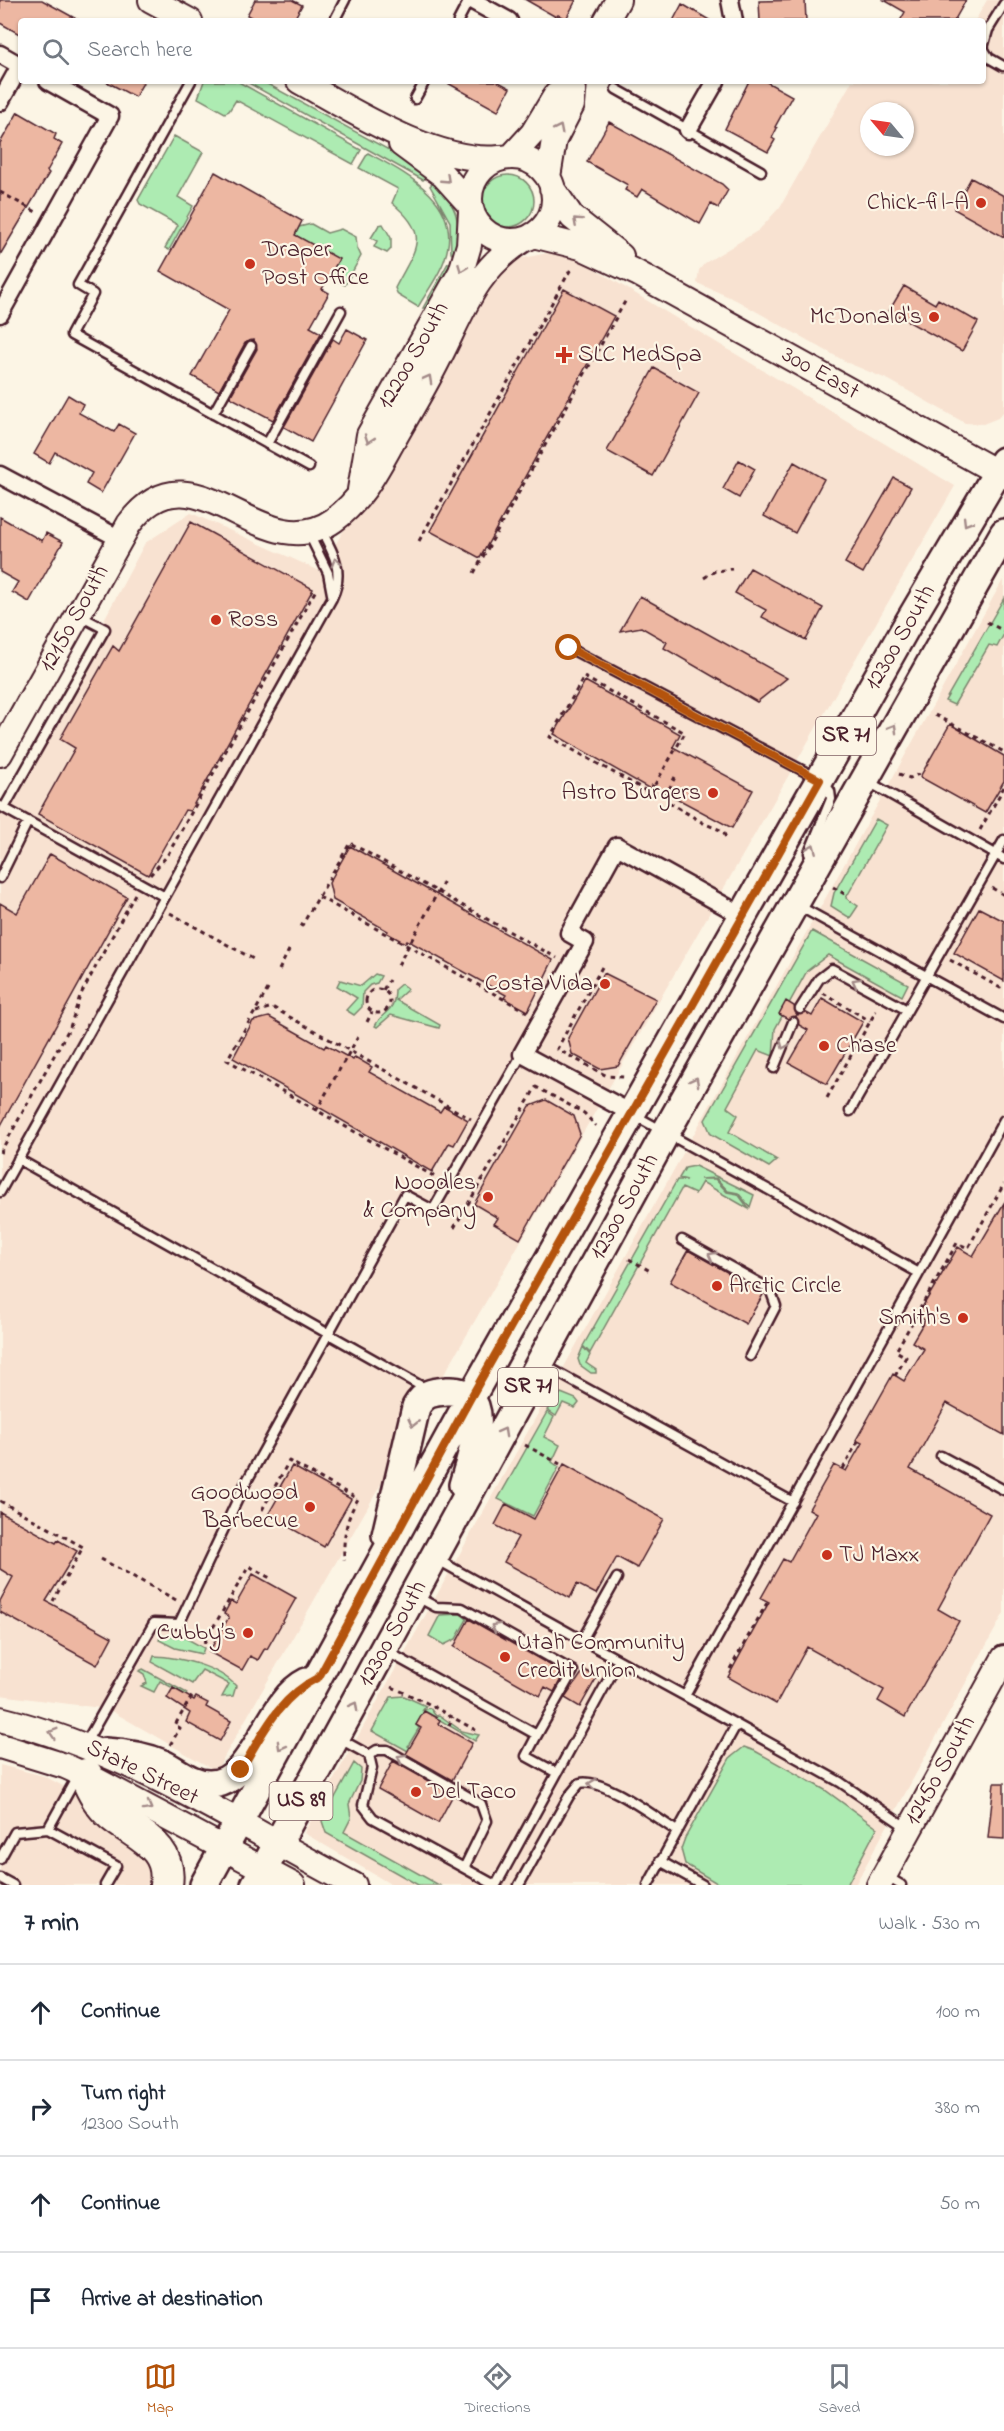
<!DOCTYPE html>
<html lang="en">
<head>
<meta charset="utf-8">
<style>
  :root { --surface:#fff; --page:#f6f6f7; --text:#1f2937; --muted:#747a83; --line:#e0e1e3; --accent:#b45309 }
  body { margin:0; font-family:"Indie Flower",sans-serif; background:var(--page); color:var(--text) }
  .compass { position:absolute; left:860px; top:102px; width:54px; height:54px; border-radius:50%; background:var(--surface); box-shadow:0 2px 4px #0004; rotate:299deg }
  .stop { position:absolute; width:18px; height:18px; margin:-14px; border:4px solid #b45309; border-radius:50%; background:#fff }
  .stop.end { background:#b45309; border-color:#fff; box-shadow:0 2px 6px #0008 }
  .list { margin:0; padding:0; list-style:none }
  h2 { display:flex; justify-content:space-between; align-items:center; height:78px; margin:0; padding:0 24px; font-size:26px }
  h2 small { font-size:20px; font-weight:400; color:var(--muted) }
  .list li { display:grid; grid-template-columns:39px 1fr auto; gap:18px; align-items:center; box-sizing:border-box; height:96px; padding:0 24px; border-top:2px solid var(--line) }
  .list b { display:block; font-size:22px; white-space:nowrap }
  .list p { margin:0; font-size:20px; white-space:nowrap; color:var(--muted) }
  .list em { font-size:20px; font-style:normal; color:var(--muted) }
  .icon { flex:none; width:33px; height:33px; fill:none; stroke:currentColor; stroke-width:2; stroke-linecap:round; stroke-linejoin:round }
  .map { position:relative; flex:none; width:1004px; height:1885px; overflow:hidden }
  .search { position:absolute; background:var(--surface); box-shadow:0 2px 4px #0004; left:18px; right:18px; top:18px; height:66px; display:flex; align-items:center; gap:15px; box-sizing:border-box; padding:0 21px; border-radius:6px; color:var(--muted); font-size:22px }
  .sheet { height:462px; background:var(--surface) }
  nav { display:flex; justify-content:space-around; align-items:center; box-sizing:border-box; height:84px; border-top:2px solid var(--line); background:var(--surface); font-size:16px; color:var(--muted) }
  nav a { display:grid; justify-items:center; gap:3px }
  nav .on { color:var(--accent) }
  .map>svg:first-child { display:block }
  .built { fill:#f8e2d1; fill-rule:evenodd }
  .green { fill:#adebb2; stroke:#7c856e; stroke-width:1.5 }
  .building { fill:#edb7a2; stroke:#4a1f2b; stroke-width:1.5 }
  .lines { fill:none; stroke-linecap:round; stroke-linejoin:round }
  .lane-casing { stroke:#4a1f2b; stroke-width:13 }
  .street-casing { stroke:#4a1f2b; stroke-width:21 }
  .secondary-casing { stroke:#4a1f2b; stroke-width:28 }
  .primary-casing { stroke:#4a1f2b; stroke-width:32 }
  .highway-casing { stroke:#4a1f2b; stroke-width:36 }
  .path { stroke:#4a1f2b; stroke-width:3; stroke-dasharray:4.5 4.5; stroke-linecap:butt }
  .lane { stroke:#fcf5e5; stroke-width:8 }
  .street { stroke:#fcf5e5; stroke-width:16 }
  .secondary { stroke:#fcf5e5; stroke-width:24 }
  .primary { stroke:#fcf5e5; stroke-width:27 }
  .highway { stroke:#fcf5e5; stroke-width:32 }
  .oneway { stroke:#a38a88 }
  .route { stroke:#b45309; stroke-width:8 }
  .poi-dot { fill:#c8321e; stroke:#fcf5e5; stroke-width:2 }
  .labels { text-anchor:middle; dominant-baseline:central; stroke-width:4.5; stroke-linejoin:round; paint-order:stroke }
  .shield { fill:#fcf5e5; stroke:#7f5f63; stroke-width:1.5 }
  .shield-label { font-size:22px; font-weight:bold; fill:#4a1f2b }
  .poi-label { font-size:24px; fill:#4a1f2b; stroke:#fcf5e5; text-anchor:end }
  .street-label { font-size:24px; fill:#4a1f2b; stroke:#fcf5e5 }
</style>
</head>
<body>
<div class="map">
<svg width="1004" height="1885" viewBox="0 0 1004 1885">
  <rect width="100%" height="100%" fill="#fcf5e5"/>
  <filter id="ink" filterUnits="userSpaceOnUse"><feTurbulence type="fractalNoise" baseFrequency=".0167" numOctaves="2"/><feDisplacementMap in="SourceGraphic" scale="12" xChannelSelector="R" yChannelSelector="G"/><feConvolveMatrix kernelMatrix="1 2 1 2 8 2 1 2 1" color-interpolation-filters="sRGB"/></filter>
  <g filter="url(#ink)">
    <path class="built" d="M987 0H1004V411L998 418 983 424 965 423 889 380 848 363 736 300 697 283 699 270 705 263 759 230 780 207 852 81H983V21H975ZM869 111H905V147H869Z
      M563 250 955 486 216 1771 108 1709 0 1695V804L12 792 145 543 191 513 320 571 499 263Z
      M1004 578V1613L855 1885H392L304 1833Z
      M0 1765 44 1776 152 1833 153 1885H0Z"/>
    <path class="green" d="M204 81H237L361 150 353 164 236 100 229 111 225 113 198 98Z
      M245 81H262L413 163 428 176 423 180Z
      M174 136 203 152 178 197 193 206 169 250 165 248 178 225 140 204 138 200Z
      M368 153C407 174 464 202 445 258 440 275 427 291 418 307L398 295 395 288C414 250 433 236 392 203L398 189 359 168Z
      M482 201a26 26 0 1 1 52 0a26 26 0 1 1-52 0Z
      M435 181C457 207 463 222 454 256L451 253 450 222 430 186Z
      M311 224 327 233 341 229 356 237 357 247 361 256 345 285 329 277 339 260 295 235 299 227Z
      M383 224 391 238V249L387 253 374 247 377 241 371 238 379 225Z
      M448 263H453L428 308H423Z
      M1004 598V634L997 647 989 645 954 705 945 701Z
      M876 819 887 825 846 898 858 906 850 918 831 906 834 893Z
      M812 931 908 984 902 996 828 955 807 971 775 1029 773 1056 758 1050 727 1107 738 1115 729 1132 777 1160H773L776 1161 769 1167 711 1134 705 1120Z
      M375 974 381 976 377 983 370 985 363 992 362 1007 354 1015 346 1010 357 998 337 986 340 980 361 986Z
      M401 984 408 989 396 1000 440 1025 439 1028 391 1015 377 1027 375 1026C384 1008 395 1015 395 989Z
      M695 1166 754 1195 750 1207 738 1193 728 1191 716 1178 700 1179H715L727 1192 738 1194 749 1209 702 1182 695 1194 682 1188 590 1353 583 1346 677 1180H687L679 1178 685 1168Z
      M583 1347 590 1355 586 1363 596 1370V1373H591L580 1365 578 1359Z
      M561 1393 576 1399 579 1403 575 1408 563 1403 556 1416 547 1410Z
      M547 1412 554 1417 544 1437 560 1445 552 1462 559 1467 533 1516 498 1499Z
      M461 1614 467 1619 456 1639 444 1645 429 1636 440 1615Z
      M161 1636H182L204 1648 202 1654 175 1648 159 1640Z
      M154 1656C179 1657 218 1666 236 1686L233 1696 222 1697 229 1684 202 1670 192 1684 152 1662Z
      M143 1669 187 1693 186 1695 160 1681 154 1692 141 1686 147 1683 144 1674 139 1671Z
      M404 1696 426 1706 423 1710 430 1708 436 1716 439 1715 462 1731 479 1735 475 1741 425 1711 416 1725 419 1728 408 1746 453 1776 372 1731 391 1697Z
      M744 1747 755 1751 825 1790 877 1828 847 1885H720L685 1864 681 1849 685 1838 730 1758Z
      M354 1763 361 1769 360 1781 349 1804 351 1818 344 1832 439 1885H418L326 1833 322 1821Z"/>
    <path class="building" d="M0 0H42L80 21H21V35L0 23Z
      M255 0H292L302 5 293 21H258L247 15Z
      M526 0H576L566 19 558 15 556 17Z
      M805 0 806 21H760L759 1Z
      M884 0H966L954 21H900L905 12Z
      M682 4 711 21H673Z
      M105 81H144L135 97Z
      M444 81H497L510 88 498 111Z
      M749 81H765L792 96 775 127 777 128 772 138 775 140 768 152 725 129Z
      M18 112 56 134 54 139 62 144 47 171 49 173 0 255V143Z
      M609 122 722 184 728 190 718 208 711 204 700 224 642 189 637 197 625 190 628 185 587 162Z
      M215 172 302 221 295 235 339 259 322 289 329 293 310 327 321 333 273 420 230 397 257 349 254 340 245 343 219 391 192 376 229 310 160 271Z
      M971 178 1004 196V237L954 209Z
      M904 286 935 304 938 299 978 322 962 351 889 311Z
      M564 289 614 316 480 558 430 531Z
      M347 329 367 340 311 442 284 427 333 339 339 343Z
      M654 368 699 393 653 476 607 451Z
      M68 395 83 404 79 413 114 432 119 424 135 433 101 493 86 484 92 473 55 452 49 463 34 454Z
      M739 460 755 469 739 498 723 489Z
      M794 462 824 479 795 533 764 516Z
      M894 478 911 487 863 573 845 563Z
      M0 517 42 541 46 533 63 542 29 602 12 592 18 582 0 572Z
      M191 522 313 589 190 811 185 810 148 875 38 814 75 748 60 739 113 646 119 651Z
      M750 568 823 608 806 640 762 617 766 610 735 593Z
      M640 596 787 678 757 702 664 648 667 642 641 627 620 631Z
      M585 681 680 734 673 747 753 790 732 828 652 785 650 789 554 734Z
      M950 724 1004 756V781L985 813 920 777Z
      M350 846 553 960 528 1011 504 998 506 995 407 940 405 943 387 933 388 931 333 900 329 883Z
      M50 854 127 897 0 1127V903L17 913Z
      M979 908 1004 921V981L954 953Z
      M604 973 656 999 618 1066 600 1069 572 1054 568 1038Z
      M822 998 863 1022 827 1084 789 1063 808 1030 799 1025 796 1016 788 1019 779 1014 786 1001 794 1006 797 1015 805 1012 812 1016Z
      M269 1017 324 1048 326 1045 353 1060 355 1057 372 1067 369 1072 440 1112 444 1106 468 1120 454 1145 449 1143 432 1172 233 1058 253 1021Z
      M546 1100 574 1116 580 1134 520 1239 494 1224 498 1218 474 1204 530 1106Z
      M1004 1203V1435L947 1403 910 1469 990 1514 938 1609 959 1621 905 1717 878 1701 884 1690 807 1647 776 1704 728 1677 769 1602 761 1598 783 1559 789 1562 816 1513 809 1509 834 1465 846 1471 862 1443 856 1440 893 1374 904 1381 924 1349 912 1342 925 1320 917 1316 958 1247 973 1256Z
      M688 1250 764 1293 746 1324 670 1282Z
      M564 1464 664 1519 637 1568 617 1557 596 1594 577 1584 570 1598 504 1562 518 1537 495 1525 506 1504 534 1519Z
      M292 1466 351 1499 324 1547 268 1515 277 1499 274 1497Z
      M0 1512 56 1543 58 1540 77 1551 46 1601 112 1637 97 1665 0 1612V1601L13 1577 0 1569Z
      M253 1574 296 1598 267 1649 265 1648 258 1660 250 1656 242 1670 209 1652 229 1617 224 1614 231 1601 236 1604Z
      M469 1619 564 1673 554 1692 545 1687 540 1696 454 1647Z
      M584 1670 597 1677 580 1707 565 1698Z
      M173 1688 194 1700 196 1697 208 1703 206 1707 231 1721 220 1741 186 1722 190 1713 167 1698Z
      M424 1711 440 1720 438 1724 472 1743 452 1780 406 1754 421 1728 416 1725Z
      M393 1761 453 1795 438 1823 378 1789Z
      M994 1783H1004V1839L988 1838Z"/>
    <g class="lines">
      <g class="lane-casing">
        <path id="lane" d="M334 21 345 0
          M458 21 469 0
          M1003 66 989 58 983 48 988 30 1004 4
          M191 81 78 285 93 294 71 335 309 467
          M616 89 761 171
          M415 99 425 81
          M213 414 251 346
          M267 444 341 311
          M309 534 328 573 332 594
          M569 648 821 780 830 791 831 799 809 853
          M867 781 1004 859
          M0 806 165 897
          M4 808 105 629 80 616
          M0 878 28 821
          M797 905 1004 1019
          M800 1009 819 979 832 969 907 1010
          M774 1068 793 1022
          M850 1111 1004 840
          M634 1115 919 1273
          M18 1159 428 1390
          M0 1192 332 598C345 571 333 552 320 528
          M682 1240 770 1289 776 1306 750 1356
          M544 1365 793 1502
          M941 1456 1004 1490
          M438 1560 582 1640 617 1578
          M417 1597 436 1607 462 1608 573 1671 537 1735
          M582 1640 619 1660
          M386 1651 537 1735 526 1756 557 1773
          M685 1696 840 1782 909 1829
          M340 1739 369 1755 372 1768 363 1805 373 1818 495 1885
          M85 1744 154 1623 179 1624 243 1488 405 1195 433 1210 522 1054
          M369 1755 377 1750H387L481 1804 487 1821 464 1868
          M48 1829 116 1866 105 1885
          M0 1859 15 1832 48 1829 78 1775
          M660 1861 703 1885
          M886 1876 901 1885
          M0 1878 13 1885
          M496 1885 619 1660 685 1696 1004 1120
          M519 1885 569 1796 580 1783C603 1777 656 1818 677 1831
          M648 1885 736 1725"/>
      </g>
      <g class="street-casing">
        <path id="street" d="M471 0 509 21
          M730 0 734 21
          M0 54 21 66
          M0 102 20 66
          M688 130 716 81
          M0 314 110 116 48 81
          M0 475 120 539
          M633 1114 522 1054 585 942 569 933 617 846 743 916"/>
      </g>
      <g class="secondary-casing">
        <path id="secondary" d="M151 0 190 21
          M606 21 618 0
          M299 81C353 111 437 165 500 158
          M401 144 443 175 470 205
          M511 157 533 133 556 95 573 83
          M470 199a42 42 0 1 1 84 0a42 42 0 1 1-84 0Z
          M548 177 554 140 572 105 574 81
          M552 188 572 217 621 256
          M533 235 581 247 637 273 1004 476
          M360 490 369 435 461 272 469 245 471 211
          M0 754 129 524C194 436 261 572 334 520 360 501 374 475 389 448 405 419 423 390 438 360 463 312 474 271 523 240
          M0 1719C128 1750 238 1824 354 1885
          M0 1746 65 1766 96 1780 293 1885
          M879 1885 1004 1658"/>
      </g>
      <g class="primary-casing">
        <path id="primary" d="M386 1535 416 1407C424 1393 432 1392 447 1391 499 1388 470 1459 463 1485
          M105 1752C125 1753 144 1756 163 1764 178 1771 191 1784 209 1784 255 1785 266 1702 307 1682
          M204 1885 470 1399 906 627 1004 461
          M255 1885 666 1132 1004 533"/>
      </g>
      <g class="highway-casing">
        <path id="highway" d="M86 1775C92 1791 99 1804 112 1815 137 1836 172 1845 166 1885"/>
      </g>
      <path class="path" d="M0 192 38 213
        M419 541 572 267
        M474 573 627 298
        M704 578 715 571 732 569
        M987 622 1004 631
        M584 677 685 733 650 793 550 737Z
        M935 715 1004 752
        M899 774 910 778 919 774
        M675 777 668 791 670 803 705 824 723 831 726 838
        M980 830 1004 787
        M150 875 167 856 317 588
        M833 887 848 896
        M992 888 1004 895
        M319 897 527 1012
        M170 913 255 960
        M301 927 350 843 557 958
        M950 960 1004 990
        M398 965 445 879
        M602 967 557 1049 607 1076 625 1077
        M279 970 290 948
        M366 1001a12 12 0 1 1 24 0a12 12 0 1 1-24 0Z
        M268 989 227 1060 437 1178
        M383 990 389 980
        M823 993 870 1021
        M256 1012 272 1007 471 1119
        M367 1022 372 1012
        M827 1098 876 1011
        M316 1111 358 1037
        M0 1153 70 1027 80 996 135 894
        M454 1228 536 1087 584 1113 596 1126
        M629 1259 652 1272
        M895 1376 906 1357 896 1351 957 1243 968 1248 1004 1184
        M525 1445 560 1464
        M843 1469 858 1441
        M0 1501 83 1547 53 1601
        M262 1510 289 1461 358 1499C346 1518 343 1538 344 1560
        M101 1559 178 1601
        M204 1643 249 1566 270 1578
        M730 1669 768 1601
        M392 1687 427 1703 479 1732
        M449 1726 453 1717
        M170 1745 180 1728 175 1725 192 1696"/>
      <use href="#lane" class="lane"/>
      <use href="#street" class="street"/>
      <use href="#secondary" class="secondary"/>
      <use href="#primary" class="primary"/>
      <use href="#highway" class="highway"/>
    </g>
    <defs><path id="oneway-chevron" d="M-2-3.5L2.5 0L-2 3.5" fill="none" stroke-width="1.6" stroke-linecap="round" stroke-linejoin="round" transform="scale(1.5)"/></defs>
    <g class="oneway">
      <use href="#oneway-chevron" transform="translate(559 129) rotate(-63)"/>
      <use href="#oneway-chevron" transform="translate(446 179) rotate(43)"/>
      <use href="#oneway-chevron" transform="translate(577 221) rotate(-138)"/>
      <use href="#oneway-chevron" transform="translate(462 268) rotate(111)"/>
      <use href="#oneway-chevron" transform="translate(428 379) rotate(-61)"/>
      <use href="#oneway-chevron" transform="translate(369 439) rotate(109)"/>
      <use href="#oneway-chevron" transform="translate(967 522) rotate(121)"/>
      <use href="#oneway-chevron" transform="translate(336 562) rotate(-106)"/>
      <use href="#oneway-chevron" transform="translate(893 728) rotate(-60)"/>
      <use href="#oneway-chevron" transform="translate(812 848) rotate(-68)"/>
      <use href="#oneway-chevron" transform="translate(856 982) rotate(-151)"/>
      <use href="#oneway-chevron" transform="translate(784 1045) rotate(113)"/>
      <use href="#oneway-chevron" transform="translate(695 1081) rotate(-61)"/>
      <use href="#oneway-chevron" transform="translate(712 1256) rotate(-151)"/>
      <use href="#oneway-chevron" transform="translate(413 1423) rotate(103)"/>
      <use href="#oneway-chevron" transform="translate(503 1432) rotate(-61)"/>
      <use href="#oneway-chevron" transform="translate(495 1627) rotate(-151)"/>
      <use href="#oneway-chevron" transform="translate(354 1706) rotate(-61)"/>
      <use href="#oneway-chevron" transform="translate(53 1733) rotate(-163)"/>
      <use href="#oneway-chevron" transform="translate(281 1746) rotate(119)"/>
      <use href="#oneway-chevron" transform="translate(401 1758) rotate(-151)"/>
      <use href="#oneway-chevron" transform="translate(592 1784) rotate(-172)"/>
      <use href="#oneway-chevron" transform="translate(148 1807) rotate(29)"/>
    </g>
  </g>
  <g class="lines" filter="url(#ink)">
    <path class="route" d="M241 1770C262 1734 280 1696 319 1677L470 1399 820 780 569 648"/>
  </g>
  <g class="poi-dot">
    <circle cx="981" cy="203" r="6"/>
    <circle cx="250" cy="264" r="6"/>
    <circle cx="934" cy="317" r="6"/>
    <path d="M561 346h6v6h6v6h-6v6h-6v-6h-6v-6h6z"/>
    <circle cx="216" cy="620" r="6"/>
    <circle cx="713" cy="793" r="6"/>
    <circle cx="605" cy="984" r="6"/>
    <circle cx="824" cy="1046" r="6"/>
    <circle cx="488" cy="1197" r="6"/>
    <circle cx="717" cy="1286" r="6"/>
    <circle cx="963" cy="1318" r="6"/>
    <circle cx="310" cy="1507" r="6"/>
    <circle cx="827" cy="1555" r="6"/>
    <circle cx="248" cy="1633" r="6"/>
    <circle cx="505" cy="1657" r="6"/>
    <circle cx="416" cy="1792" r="6"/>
  </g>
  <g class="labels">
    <g class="shield">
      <rect x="816" y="717" width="60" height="38" rx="4.5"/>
      <rect x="498" y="1368" width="60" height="38" rx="4.5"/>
      <rect x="269.5" y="1782" width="63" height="38" rx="4.5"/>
    </g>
    <g class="shield-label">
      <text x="846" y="736">SR 71</text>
      <text x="528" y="1387">SR 71</text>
      <text x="301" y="1801">US 89</text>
    </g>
    <g class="poi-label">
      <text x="969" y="203">Chick-fil-A</text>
      <text x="262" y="250" text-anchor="start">Draper<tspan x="262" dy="28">Post Office</tspan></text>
      <text x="922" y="317">McDonald's</text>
      <text x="578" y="355" text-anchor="start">SLC MedSpa</text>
      <text x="228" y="620" text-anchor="start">Ross</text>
      <text x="701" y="793">Astro Burgers</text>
      <text x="593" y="984">Costa Vida</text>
      <text x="836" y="1046" text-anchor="start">Chase</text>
      <text x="476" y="1183">Noodles<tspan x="476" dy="28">&amp; Company</tspan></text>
      <text x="729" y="1286" text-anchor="start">Arctic Circle</text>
      <text x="951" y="1318">Smith's</text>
      <text x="298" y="1493">Goodwood<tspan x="298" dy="28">Barbecue</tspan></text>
      <text x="839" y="1555" text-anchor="start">TJ Maxx</text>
      <text x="236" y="1633">Cubby’s</text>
      <text x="517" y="1643" text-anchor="start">Utah Community<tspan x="517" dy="28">Credit Union</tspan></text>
      <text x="428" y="1792" text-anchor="start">Del Taco</text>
    </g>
    <g class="street-label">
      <text transform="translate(414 356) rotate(-60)">12200 South</text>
      <text transform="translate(820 374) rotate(29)">300 East</text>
      <text transform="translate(75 619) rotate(-61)">12150 South</text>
      <text transform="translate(901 638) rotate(-60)">12300 South</text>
      <text transform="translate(625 1207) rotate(-61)">12300 South</text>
      <text transform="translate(393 1634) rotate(-61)">12300 South</text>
      <text transform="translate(941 1771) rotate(-61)">12450 South</text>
      <text transform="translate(142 1773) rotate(26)">State Street</text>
    </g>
  </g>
</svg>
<svg class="compass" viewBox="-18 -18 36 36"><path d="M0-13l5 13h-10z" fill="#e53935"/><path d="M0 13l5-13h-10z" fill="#747a83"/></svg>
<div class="stop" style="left:569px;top:648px"></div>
<div class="stop end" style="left:241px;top:1770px"></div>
<div class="search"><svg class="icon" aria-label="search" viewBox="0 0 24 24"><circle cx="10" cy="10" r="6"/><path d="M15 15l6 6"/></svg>Search here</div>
</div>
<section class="sheet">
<h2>7 min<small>Walk · 530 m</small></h2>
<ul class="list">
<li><svg class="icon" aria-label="ahead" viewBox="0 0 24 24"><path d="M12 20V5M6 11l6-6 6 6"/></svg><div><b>Continue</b></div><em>100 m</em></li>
<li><svg class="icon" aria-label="right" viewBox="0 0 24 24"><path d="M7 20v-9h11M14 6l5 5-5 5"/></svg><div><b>Turn right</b><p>12300 South</p></div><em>380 m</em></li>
<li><svg class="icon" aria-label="ahead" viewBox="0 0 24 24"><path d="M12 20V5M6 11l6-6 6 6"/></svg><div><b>Continue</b></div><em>50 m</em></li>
<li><svg class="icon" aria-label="arrive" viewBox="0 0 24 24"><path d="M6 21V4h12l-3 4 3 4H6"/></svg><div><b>Arrive at destination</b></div></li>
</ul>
</section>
<nav>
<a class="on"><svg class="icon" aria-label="map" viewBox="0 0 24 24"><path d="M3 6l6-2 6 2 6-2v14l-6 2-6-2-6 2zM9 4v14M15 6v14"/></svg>Map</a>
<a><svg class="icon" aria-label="directions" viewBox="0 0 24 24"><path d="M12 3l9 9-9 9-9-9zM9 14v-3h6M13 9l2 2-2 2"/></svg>Directions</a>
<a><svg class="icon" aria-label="saved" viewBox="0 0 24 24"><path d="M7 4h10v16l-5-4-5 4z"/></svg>Saved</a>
</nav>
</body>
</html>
